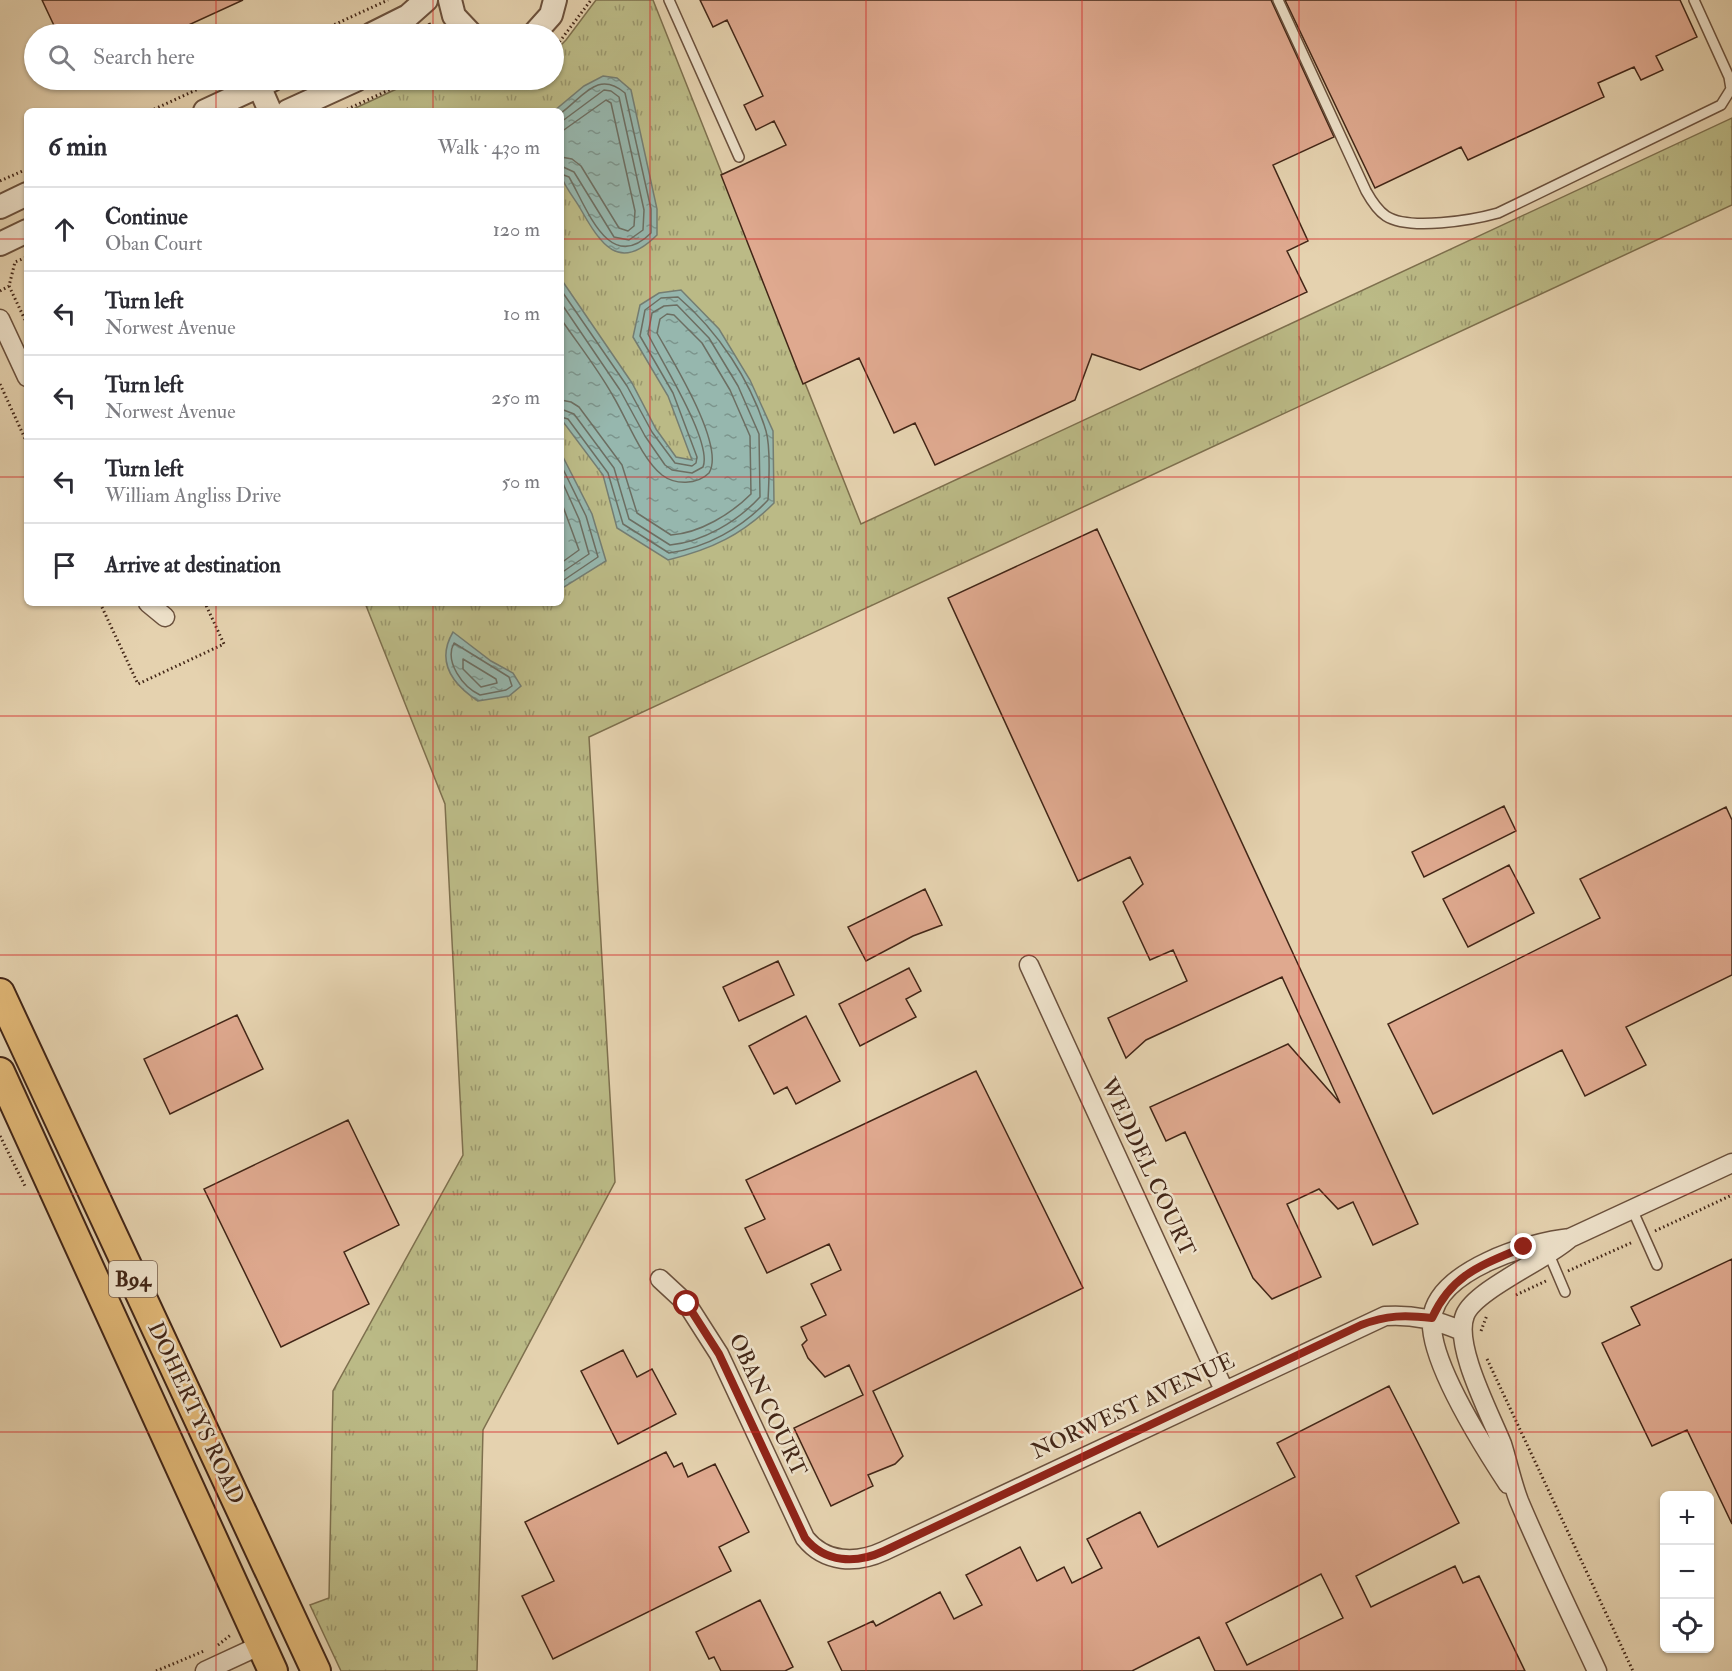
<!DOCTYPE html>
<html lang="en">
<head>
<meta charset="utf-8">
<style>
  :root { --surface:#fff; --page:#f7f7f7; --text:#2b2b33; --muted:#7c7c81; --line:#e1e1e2 }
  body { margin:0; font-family:"IM FELL Double Pica",serif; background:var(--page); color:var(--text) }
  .controls { position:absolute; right:18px; bottom:18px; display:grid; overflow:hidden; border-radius:9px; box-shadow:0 2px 4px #0004 }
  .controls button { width:54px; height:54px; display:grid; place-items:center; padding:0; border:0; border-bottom:2px solid var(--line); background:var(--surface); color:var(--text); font:30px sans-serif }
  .stop { position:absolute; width:18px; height:18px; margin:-14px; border:4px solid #8f2418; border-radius:50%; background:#fff }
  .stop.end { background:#8f2418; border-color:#fff; box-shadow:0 2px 6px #0008 }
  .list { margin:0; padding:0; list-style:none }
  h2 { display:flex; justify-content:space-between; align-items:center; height:78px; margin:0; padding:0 24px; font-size:26px }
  h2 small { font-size:20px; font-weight:400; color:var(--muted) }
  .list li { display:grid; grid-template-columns:39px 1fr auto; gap:18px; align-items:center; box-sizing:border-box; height:84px; padding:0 24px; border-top:2px solid var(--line) }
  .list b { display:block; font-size:22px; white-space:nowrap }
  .list p { margin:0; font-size:20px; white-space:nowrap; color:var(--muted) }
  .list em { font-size:20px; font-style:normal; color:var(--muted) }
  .icon { flex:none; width:33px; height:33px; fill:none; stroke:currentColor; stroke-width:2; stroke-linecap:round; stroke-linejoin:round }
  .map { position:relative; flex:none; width:1732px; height:1671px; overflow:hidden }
  .search { position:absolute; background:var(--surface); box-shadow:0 2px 4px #0004; left:24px; top:24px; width:540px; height:66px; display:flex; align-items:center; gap:15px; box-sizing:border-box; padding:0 21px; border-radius:33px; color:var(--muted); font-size:22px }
  .panel { position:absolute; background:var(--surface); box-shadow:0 2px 4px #0004; left:24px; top:108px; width:540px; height:498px; border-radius:9px }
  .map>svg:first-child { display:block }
  .grass { fill:url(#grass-tufts); stroke:#7e704e; stroke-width:1.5 }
  .water { fill:url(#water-ripples); stroke:#747d72; stroke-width:1.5 }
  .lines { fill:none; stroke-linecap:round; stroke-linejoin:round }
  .shore { stroke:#6c6e62; stroke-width:1.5 }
  .building { fill:#dfa98f; stroke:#422617; stroke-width:1.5; fill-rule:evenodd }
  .service-casing { stroke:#6b513d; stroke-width:12 }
  .minor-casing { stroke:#6b513d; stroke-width:21 }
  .tertiary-casing { stroke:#6b513d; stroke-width:26 }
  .primary-casing { stroke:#422617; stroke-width:32 }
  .path { stroke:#422617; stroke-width:3; stroke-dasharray:1.5 3; stroke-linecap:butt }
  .service { stroke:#eee2cb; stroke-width:9 }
  .minor { stroke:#eee2cb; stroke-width:18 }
  .tertiary { stroke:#eee2cb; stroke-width:22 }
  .primary { stroke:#e2b978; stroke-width:28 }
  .route { stroke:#8f2418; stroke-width:8 }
  .grid { fill:none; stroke:#d62828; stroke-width:1.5; stroke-opacity:0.55 }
  .labels { text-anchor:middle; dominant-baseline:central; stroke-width:5; stroke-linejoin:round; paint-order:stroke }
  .shield { fill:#eee2cb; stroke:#765e4d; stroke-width:1.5 }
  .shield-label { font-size:21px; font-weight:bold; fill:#422617 }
  .street-label { font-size:22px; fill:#422617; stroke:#eee2cb }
</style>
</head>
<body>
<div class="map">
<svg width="1732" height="1671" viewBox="0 0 1732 1671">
  <defs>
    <pattern id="grass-tufts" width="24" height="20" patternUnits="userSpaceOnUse" patternTransform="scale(1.5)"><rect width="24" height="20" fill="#bbba86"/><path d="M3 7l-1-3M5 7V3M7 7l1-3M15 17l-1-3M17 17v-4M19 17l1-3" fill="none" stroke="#9a976d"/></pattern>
    <pattern id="water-ripples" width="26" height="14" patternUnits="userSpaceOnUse" patternTransform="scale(1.5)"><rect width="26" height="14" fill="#96b7ae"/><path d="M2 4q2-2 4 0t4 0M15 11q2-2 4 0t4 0" fill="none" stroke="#7c958d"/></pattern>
  </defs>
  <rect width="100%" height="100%" fill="#e5d2af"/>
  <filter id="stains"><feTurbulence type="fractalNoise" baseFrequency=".00333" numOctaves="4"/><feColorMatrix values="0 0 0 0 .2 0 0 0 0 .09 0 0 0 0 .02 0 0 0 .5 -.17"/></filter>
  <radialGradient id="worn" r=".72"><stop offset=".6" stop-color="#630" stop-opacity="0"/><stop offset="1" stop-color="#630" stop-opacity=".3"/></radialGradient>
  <path class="grass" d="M596 0H653L861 524 1732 118V205L589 737 615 1182 483 1430 477 1671H341L310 1605 329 1598 333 1391 463 1155 445 804 365 603H561V111H349L416 80H554V52L566 40Z"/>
  <path class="water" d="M603 76 617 78 631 90 657 209V235C619 273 601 245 580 208 574 198 565 187 561 176 557 161 561 128 561 111H554L584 86Z
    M561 279 632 383 656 429 676 457 692 460 668 396 633 337 640 305 659 293 681 290 719 329 750 380 773 431 774 503C742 535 712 549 668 560L617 528 603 475 561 419Z
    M561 453 592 514 606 561 561 589Z
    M453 632 491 661 513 673 521 686 509 696 478 701C452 684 436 661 453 632Z"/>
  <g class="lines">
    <path class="shore" d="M561 113C584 96 598 70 625 93L651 209V233C609 275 587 208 569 177L561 174
      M561 122 604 90 611 91 619 97 644 210 643 230 629 240 614 237 574 172 561 166
      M561 132 606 100 611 103 635 211 634 226 628 231 619 228 581 166 572 159 561 157
      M561 290 627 386 652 432 675 463 692 466 696 463 697 457 673 393 640 336 645 310 661 298 678 297C718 331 751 381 766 431 771 448 769 482 768 500 742 528 706 548 669 553L623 524 608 473 568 419 561 417
      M561 303 620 390 645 436 665 465 672 470 692 473 703 467C713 442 660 359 648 334L652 313 664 306 677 305 709 338 738 386 759 434 760 497C738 521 703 542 670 545L629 519 614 468 574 414 561 409
      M561 319C578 344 598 369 613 396 627 419 641 458 662 475 675 485 697 485 709 473 726 446 672 360 657 333L660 319 667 314 674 315 702 343 730 390 750 436 751 494C731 514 700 533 671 535L637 513 622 465 579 407 571 402 561 400
      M561 465 586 516 598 557 561 582
      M561 479 579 519 589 554 561 573
      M561 501 579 550 561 563
      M454 643 509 677 512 686 506 690 480 695C463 687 444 662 454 643Z
      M463 659 496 679 497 683 481 687 463 669Z"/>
  </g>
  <path class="building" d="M42 0H243L169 34H58Z
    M700 0H1271L1334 137 1273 165 1308 241 1287 251 1307 292 1140 370 1092 354 1075 400 935 465 915 423 894 433 859 358 803 384 721 175 786 145 774 121 756 130 744 105 763 96 727 20 713 27Z
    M1285 0H1680L1697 37 1656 56 1663 70 1641 80 1634 67 1598 83 1604 97 1468 160 1461 147 1375 188Z
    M1097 529 1418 1224 1373 1245 1353 1202 1338 1209 1319 1189 1287 1204 1321 1277 1272 1299 1253 1278 1185 1132 1166 1141 1150 1107 1288 1044 1340 1103 1282 977 1146 1040 1126 1058 1108 1018 1187 981 1173 950 1150 960 1123 902 1143 884 1130 857 1078 881 948 598Z
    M1504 806 1516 831 1424 877 1412 852Z
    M1726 807 1732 820V975L1626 1027 1646 1065 1585 1096 1562 1050 1433 1114 1388 1024 1600 918 1580 879Z
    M1509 865 1534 913 1468 947 1443 899Z
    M925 889 942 925 913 936 866 961 848 927Z
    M778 961 794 995 739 1021 723 987Z
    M909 968 921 991 906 999 916 1017 860 1046 839 1004Z
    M237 1015 263 1069 170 1114 144 1059Z
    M806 1016 840 1081 796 1104 787 1087 774 1094 749 1046Z
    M976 1071 1083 1288 873 1391 903 1456 895 1464 868 1475 873 1486 831 1506 794 1428 863 1395 849 1365 825 1377 808 1358 802 1345 807 1340 801 1327 826 1315 811 1284 841 1270 829 1244 767 1273 745 1228 765 1219 746 1180Z
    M348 1120 399 1225 344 1252 369 1304 281 1347 204 1189Z
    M1732 1259V1524L1687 1430 1652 1446 1602 1343 1640 1325 1631 1307Z
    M623 1350 637 1377 652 1369 676 1414 618 1444 581 1371Z
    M1389 1386 1459 1523 1356 1576 1371 1607 1455 1566 1463 1583 1479 1576 1525 1671H1215L1199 1637 1132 1671H842L828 1642 873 1621 876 1626 940 1592 954 1619 982 1605 966 1575 1020 1547 1037 1581 1064 1567 1072 1583 1102 1568 1087 1539 1140 1512 1158 1547 1295 1477 1277 1443ZM1321 1574 1343 1618 1247 1665 1226 1623Z
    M666 1452 674 1467 682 1463 688 1477 715 1464 749 1532 719 1547 731 1571 553 1659 522 1596 554 1581 525 1522Z
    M760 1600 793 1667 785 1671H721L714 1657 709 1659 696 1632Z"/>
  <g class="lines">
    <g class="service-casing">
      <path id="service" d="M669 0 739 157
        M1278 0 1366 191C1371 200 1377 210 1386 216 1409 231 1473 220 1498 213L1721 105 1731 89 1729 77 1694 0
        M1632 1209 1657 1265
        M1548 1252 1565 1292"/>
    </g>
    <g class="minor-casing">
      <path id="minor" d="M0 319 27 377
        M148 603 165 617
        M1029 965 1224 1390
        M660 1279 687 1304 719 1354 805 1538C825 1563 856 1564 884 1551L1385 1316C1414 1314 1436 1320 1462 1331
        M1508 1484C1485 1449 1428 1360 1432 1319 1437 1270 1530 1242 1570 1238
        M205 1671 261 1645
        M1597 1671C1571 1615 1543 1558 1519 1501 1512 1483 1508 1463 1502 1444 1490 1414 1453 1345 1465 1315 1475 1290 1546 1260 1570 1238L1732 1163"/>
    </g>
    <g class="tertiary-casing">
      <path id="tertiary" d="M450 0 454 16 471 34
        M372 34 408 16 426 0
        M534 34 551 15 555 0
        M259 86 270 111
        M205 111 272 80
        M288 111 356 80
        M0 207 27 194
        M0 244 27 231"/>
    </g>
    <g class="primary-casing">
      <path id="primary" d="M0 993 316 1671
        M0 1072 273 1671"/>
    </g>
    <path class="path" d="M429 23 434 34
      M314 34 388 0
      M554 49 591 0
      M150 111 218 80
      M343 111 411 80
      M0 181 27 169
      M9 286 27 324
      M0 291 9 286 15 262 27 257
      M0 384 27 443
      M100 603 138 684 224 644 205 603
      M0 1136 26 1188
      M1655 1231 1732 1195
      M1568 1271 1633 1242
      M1516 1295 1548 1280
      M1481 1331 1487 1315
      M1487 1359 1633 1671
      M218 1645 232 1634
      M156 1671 204 1651"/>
    <use href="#service" class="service"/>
    <use href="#minor" class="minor"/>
    <use href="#tertiary" class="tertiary"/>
    <use href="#primary" class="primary"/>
  </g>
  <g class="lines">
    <path class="route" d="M687 1304 719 1354 805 1538C825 1563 856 1564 884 1551L1361 1325C1387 1315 1405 1315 1432 1318 1452 1274 1482 1265 1524 1247"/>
  </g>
  <path class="grid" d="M216 0V34M433 0V34M650 0V1671M866 0V1671M1082 0V1671M1299 0V1671M1516 0V1671M216 80V111M433 80V111M0 239H27M561 239H1732M0 477H27M561 477H1732M216 603V1671M433 603V1671M0 716H1732M0 955H1732M0 1194H1732M0 1432H1732"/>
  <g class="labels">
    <rect class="shield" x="109" y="1261" width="48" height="36" rx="4.5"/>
    <g class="shield-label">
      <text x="133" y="1279">B94</text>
    </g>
    <g class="street-label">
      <text transform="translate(1148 1167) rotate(65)">WEDDEL COURT</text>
      <text transform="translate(768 1405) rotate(65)">OBAN COURT</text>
      <text transform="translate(1133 1406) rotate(-25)">NORWEST AVENUE</text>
      <text transform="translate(196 1413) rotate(65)">DOHERTYS ROAD</text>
    </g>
  </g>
  <rect width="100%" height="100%" filter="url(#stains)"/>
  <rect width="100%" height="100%" fill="url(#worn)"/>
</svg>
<div class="controls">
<button>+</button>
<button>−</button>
<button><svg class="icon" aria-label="locate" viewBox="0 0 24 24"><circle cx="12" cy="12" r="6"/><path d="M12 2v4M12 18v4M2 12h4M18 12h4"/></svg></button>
</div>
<div class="stop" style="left:687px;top:1304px"></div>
<div class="stop end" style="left:1524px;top:1247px"></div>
<div class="search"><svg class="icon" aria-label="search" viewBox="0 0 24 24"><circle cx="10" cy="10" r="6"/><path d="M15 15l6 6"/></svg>Search here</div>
<section class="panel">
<h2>6 min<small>Walk · 430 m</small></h2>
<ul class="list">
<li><svg class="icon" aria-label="ahead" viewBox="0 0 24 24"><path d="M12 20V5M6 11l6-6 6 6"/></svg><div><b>Continue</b><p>Oban Court</p></div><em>120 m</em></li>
<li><svg class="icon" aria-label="left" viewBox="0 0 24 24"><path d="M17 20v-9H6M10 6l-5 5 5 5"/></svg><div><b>Turn left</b><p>Norwest Avenue</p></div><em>10 m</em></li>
<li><svg class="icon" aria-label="left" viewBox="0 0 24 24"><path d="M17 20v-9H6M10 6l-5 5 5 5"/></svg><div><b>Turn left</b><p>Norwest Avenue</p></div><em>250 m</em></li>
<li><svg class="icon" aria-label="left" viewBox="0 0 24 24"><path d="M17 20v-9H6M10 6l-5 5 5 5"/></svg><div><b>Turn left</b><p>William Angliss Drive</p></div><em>50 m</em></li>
<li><svg class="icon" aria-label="arrive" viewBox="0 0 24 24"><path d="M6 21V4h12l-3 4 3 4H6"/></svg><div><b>Arrive at destination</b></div></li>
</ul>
</section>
</div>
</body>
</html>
